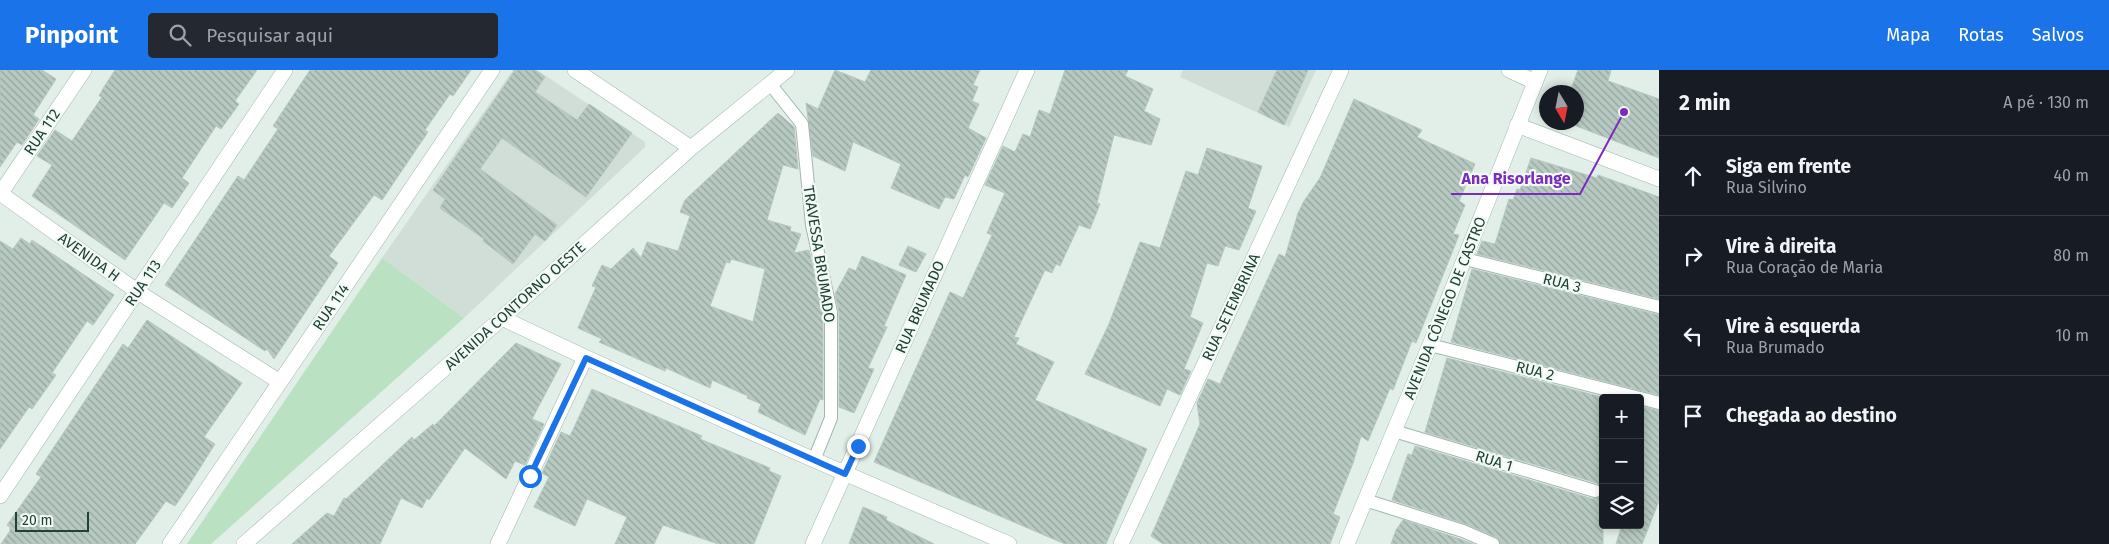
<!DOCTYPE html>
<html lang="pt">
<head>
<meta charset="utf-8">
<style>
  :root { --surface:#171b24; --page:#242831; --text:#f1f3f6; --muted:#9ea1a6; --line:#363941; --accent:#1a73e8 }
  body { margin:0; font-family:"Fira Sans",sans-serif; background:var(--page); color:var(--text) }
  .controls { position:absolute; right:15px; bottom:15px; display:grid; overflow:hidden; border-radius:5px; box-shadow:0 2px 8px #0003 }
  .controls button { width:45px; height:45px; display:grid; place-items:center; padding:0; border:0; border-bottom:1px solid var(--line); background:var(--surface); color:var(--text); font:25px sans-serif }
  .compass { position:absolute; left:1539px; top:15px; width:45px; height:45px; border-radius:50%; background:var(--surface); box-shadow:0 2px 8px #0003; rotate:170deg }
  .scale { position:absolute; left:15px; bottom:12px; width:74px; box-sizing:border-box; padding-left:5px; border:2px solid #204137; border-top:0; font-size:14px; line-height:18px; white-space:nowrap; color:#204137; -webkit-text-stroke:4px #f3faf6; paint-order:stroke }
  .stop { position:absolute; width:15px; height:15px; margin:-11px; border:4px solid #1a73e8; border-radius:50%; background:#fff }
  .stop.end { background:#1a73e8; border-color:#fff; box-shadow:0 1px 5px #0008 }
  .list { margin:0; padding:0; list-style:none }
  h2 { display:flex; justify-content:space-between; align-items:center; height:65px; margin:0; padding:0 20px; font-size:21px }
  h2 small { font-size:16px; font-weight:400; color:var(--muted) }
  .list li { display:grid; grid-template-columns:32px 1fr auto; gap:15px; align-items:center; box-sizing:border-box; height:80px; padding:0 20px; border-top:1px solid var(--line) }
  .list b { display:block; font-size:19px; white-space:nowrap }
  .list p { margin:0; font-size:16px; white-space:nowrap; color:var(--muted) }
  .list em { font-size:16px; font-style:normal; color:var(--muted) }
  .icon { flex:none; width:28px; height:28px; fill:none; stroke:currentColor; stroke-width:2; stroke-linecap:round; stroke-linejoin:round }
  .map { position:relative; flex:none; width:1659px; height:474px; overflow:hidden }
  header { display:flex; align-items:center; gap:30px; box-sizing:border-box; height:70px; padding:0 25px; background:var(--accent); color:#fff }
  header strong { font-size:24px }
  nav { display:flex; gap:28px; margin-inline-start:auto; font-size:18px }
  .search { width:350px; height:45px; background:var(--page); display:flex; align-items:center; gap:12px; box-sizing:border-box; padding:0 18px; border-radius:5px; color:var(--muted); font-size:19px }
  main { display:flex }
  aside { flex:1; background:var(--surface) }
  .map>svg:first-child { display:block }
  .built { fill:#d0ded7 }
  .green { fill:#b9e1c2 }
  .building { fill:url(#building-back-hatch); stroke:#b4c8bf; fill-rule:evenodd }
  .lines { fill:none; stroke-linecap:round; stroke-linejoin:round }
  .service-casing { stroke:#a4b7af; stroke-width:14 }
  .minor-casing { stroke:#a4b7af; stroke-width:16 }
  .secondary-casing { stroke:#9fbbb0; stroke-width:16 }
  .service { stroke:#fff; stroke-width:12 }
  .minor { stroke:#fff; stroke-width:15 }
  .secondary { stroke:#fff; stroke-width:15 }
  .route { stroke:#1a73e8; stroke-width:6 }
  .labels { text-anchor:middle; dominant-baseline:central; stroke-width:4.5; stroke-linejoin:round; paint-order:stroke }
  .street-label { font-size:15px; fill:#204137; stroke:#f3faf6 }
  .leader { fill:none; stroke:#7b2cbf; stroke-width:2 }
  .callout-dot { fill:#7b2cbf; stroke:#f3faf6; stroke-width:2 }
  .callout-label { font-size:16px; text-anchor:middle; font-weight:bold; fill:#7b2cbf; stroke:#f3faf6; stroke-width:4.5; stroke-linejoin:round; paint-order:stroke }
</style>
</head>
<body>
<header>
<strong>Pinpoint</strong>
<div class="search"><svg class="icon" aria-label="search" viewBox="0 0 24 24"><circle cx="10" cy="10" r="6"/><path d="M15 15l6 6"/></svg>Pesquisar aqui</div>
<nav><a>Mapa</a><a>Rotas</a><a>Salvos</a></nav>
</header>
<main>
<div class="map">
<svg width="1659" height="474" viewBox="0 0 1659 474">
  <defs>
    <pattern id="building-back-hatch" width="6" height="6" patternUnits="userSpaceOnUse" patternTransform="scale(1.25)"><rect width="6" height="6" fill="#b7c9c1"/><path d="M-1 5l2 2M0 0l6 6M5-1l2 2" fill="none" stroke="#94a59e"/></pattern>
  </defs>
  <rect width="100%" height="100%" fill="#e2eee8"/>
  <path class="built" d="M513 0H537L645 72V77L464 248 382 188Z
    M1183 0H1316L1289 57 1180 7Z"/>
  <path class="green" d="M382 188 464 248 211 474H187Z"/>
  <path class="building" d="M0 0H42L56 9 33 45 39 49 22 75 17 72 0 97Z
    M115 0H257L235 31 239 34 221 59 216 56 182 108 189 113 172 138 164 133 125 190 32 126 52 95 37 86 55 60 72 71 102 27 99 26 104 17Z
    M310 0H471L453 26 450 24 425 60 428 62 382 130 374 125 329 186 338 193 274 289 267 279 265 281 165 215 238 106 244 110 278 59 273 56Z
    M515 0H535L545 7 535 22 577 50 589 34 632 63 586 127 502 68 480 99 557 155 545 171 535 164 513 194 483 171 484 169 440 138 445 129 433 120Z
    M835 0 865 12 871 0H980L973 15 978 17 972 31 979 34 968 58 986 68 968 107 965 105 954 129 945 127 939 139 891 118 901 94 853 72 845 101 813 86 806 33 818 39Z
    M1065 0H1128L1125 6 1153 19 1144 41 1160 49 1151 75 1114 65 1097 133 1100 134 1090 159 1079 155 1060 196 1056 194 1052 203 1045 200 1014 267 1019 268 1016 274 1054 292 1035 330 1147 379 1106 474H1065L874 392 950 222 963 228 992 165 987 163 1005 123 985 115 1003 76 1015 82 1023 64 1030 67 1039 40 1050 44Z
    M1277 0H1308L1284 55 1258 42Z
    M1578 0H1611L1608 11 1659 29V88L1566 52H1576V22H1570Z
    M1354 29 1422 60 1417 67 1475 94 1459 131 1465 135 1453 164 1459 165 1416 273 1412 271 1393 320 1390 318 1368 371 1361 366 1353 393 1333 444 1340 447 1330 474H1163L1151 466 1200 354 1197 333 1208 309 1220 314 1279 184 1285 187 1298 143 1304 131 1320 108Z
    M778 43 794 57 798 99 783 95 767 150 791 157 790 161 801 164 794 183 809 180 823 243V330L820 329 805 365 758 342 761 334 747 328 748 326 712 310 710 318 666 298 665 301 599 272 602 269 578 258 596 217 592 216 602 195 611 199 633 178 641 188 647 172 678 181 690 146 680 142 685 130ZM731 189 765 199 753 252 710 236 726 192 730 193Z
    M1207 78 1262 96 1248 138 1256 141 1239 180 1225 176 1218 196 1207 193 1190 247 1203 253 1184 299 1191 301 1180 325 1167 319 1160 336 1085 304 1109 254 1140 172 1160 178 1186 101 1198 105Z
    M1531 88 1597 108 1598 105 1659 127V229L1477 184 1482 171 1495 174 1509 129 1513 130 1517 119 1520 120Z
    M21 168 30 174 32 170 114 225 93 255 87 251 52 303 56 305 32 339 29 337 0 379V171L13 179Z
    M908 176 926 184 916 202 899 195Z
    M862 186 906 205 884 256 887 257 868 298 874 299 854 343 839 337V242L835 224 849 198 856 201Z
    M1472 199 1659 245V325L1451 272Z
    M147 250 242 313 204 367 215 374 186 420 175 436 166 431 135 474H1L10 461V457L7 455 41 407 36 404 123 274 128 278Z
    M516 273 561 294 532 349 544 354 525 395 515 391 506 409 465 378 429 430 427 428 422 438 401 428 380 474H292L327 443 334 446 344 428 346 429 412 367 414 370 433 354 434 356Z
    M1447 288 1606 328H1603V419L1597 413 1425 362Z
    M592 319 702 366 700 369 770 398 769 401 781 406 754 474H718L663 455 654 474H615L627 447 587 429 575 456 534 437 549 407 542 403 561 362 570 366Z
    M1640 336 1659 341V431L1642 474H1616L1622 455H1640Z
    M1415 376 1593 429 1600 427 1603 423V474H1501L1496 467 1466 454 1392 430 1408 384 1412 385Z
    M863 437 887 447 886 450 934 474H849Z
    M1403 450 1460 469 1473 474H1391L1396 460Z"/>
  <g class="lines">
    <g class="service-casing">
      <path id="service" d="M771 15 802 54 812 155 831 242V348L814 390
        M1465 189 1659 237
        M1430 275 1640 328
        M1640 328 1659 333
        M1394 361 1595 421
        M1365 430 1463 461 1493 474"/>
    </g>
    <g class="minor-casing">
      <path id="minor" d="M575 0 691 78
        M1509 0 1535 12
        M1517 55 1659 109
        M0 123 138 222 280 312
        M0 124 84 0
        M502 248C669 328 839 401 1009 474
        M0 426 285 0
        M170 474 492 0
        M244 474 502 248 691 78 787 0
        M498 474 585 288
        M813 474 1027 0
        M1121 474 1341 0"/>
    </g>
    <g class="secondary-casing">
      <path id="secondary" d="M1347 474 1430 275 1540 0"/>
    </g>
    <use href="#service" class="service"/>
    <use href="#minor" class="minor"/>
    <use href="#secondary" class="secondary"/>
  </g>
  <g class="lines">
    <path class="route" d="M530 406 586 288 845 404 858 376"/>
  </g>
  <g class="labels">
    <g class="street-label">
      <text transform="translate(42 62) rotate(-56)">RUA 112</text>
      <text transform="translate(819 184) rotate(81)">TRAVESSA BRUMADO</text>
      <text transform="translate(89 187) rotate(36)">AVENIDA H</text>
      <text transform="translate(143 213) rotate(-56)">RUA 113</text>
      <text transform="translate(1562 213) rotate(14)">RUA 3</text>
      <text transform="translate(515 236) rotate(-42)">AVENIDA CONTORNO OESTE</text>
      <text transform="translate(331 237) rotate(-56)">RUA 114</text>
      <text transform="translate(920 237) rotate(-66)">RUA BRUMADO</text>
      <text transform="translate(1231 237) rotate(-65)">RUA SETEMBRINA</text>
      <text transform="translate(1445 238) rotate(-68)">AVENIDA CÔNEGO DE CASTRO</text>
      <text transform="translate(1535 301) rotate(14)">RUA 2</text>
      <text transform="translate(1494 391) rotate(17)">RUA 1</text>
    </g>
  </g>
  <path class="leader" d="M1624 42L1580 124H1451"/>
  <circle class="callout-dot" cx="1624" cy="42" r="5"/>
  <g class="callout-label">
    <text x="1516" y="114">Ana Risorlange</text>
  </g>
</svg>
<div class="controls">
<button>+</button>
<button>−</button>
<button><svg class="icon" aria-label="layers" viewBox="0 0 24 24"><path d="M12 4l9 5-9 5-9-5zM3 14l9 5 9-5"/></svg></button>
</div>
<svg class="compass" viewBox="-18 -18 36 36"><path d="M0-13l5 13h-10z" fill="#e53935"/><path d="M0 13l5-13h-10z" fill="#9ea1a6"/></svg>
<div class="scale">20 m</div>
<div class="stop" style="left:530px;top:406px"></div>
<div class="stop end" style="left:858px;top:376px"></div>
</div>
<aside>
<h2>2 min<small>A pé · 130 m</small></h2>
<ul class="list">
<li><svg class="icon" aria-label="ahead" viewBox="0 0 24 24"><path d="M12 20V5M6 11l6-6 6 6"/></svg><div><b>Siga em frente</b><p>Rua Silvino</p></div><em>40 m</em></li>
<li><svg class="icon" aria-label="right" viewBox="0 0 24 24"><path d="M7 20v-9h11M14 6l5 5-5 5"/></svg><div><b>Vire à direita</b><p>Rua Coração de Maria</p></div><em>80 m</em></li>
<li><svg class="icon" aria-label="left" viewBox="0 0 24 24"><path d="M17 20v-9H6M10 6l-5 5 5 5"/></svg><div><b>Vire à esquerda</b><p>Rua Brumado</p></div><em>10 m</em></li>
<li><svg class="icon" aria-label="arrive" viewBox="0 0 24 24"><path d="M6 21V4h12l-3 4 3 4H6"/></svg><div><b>Chegada ao destino</b></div></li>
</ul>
</aside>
</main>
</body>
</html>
